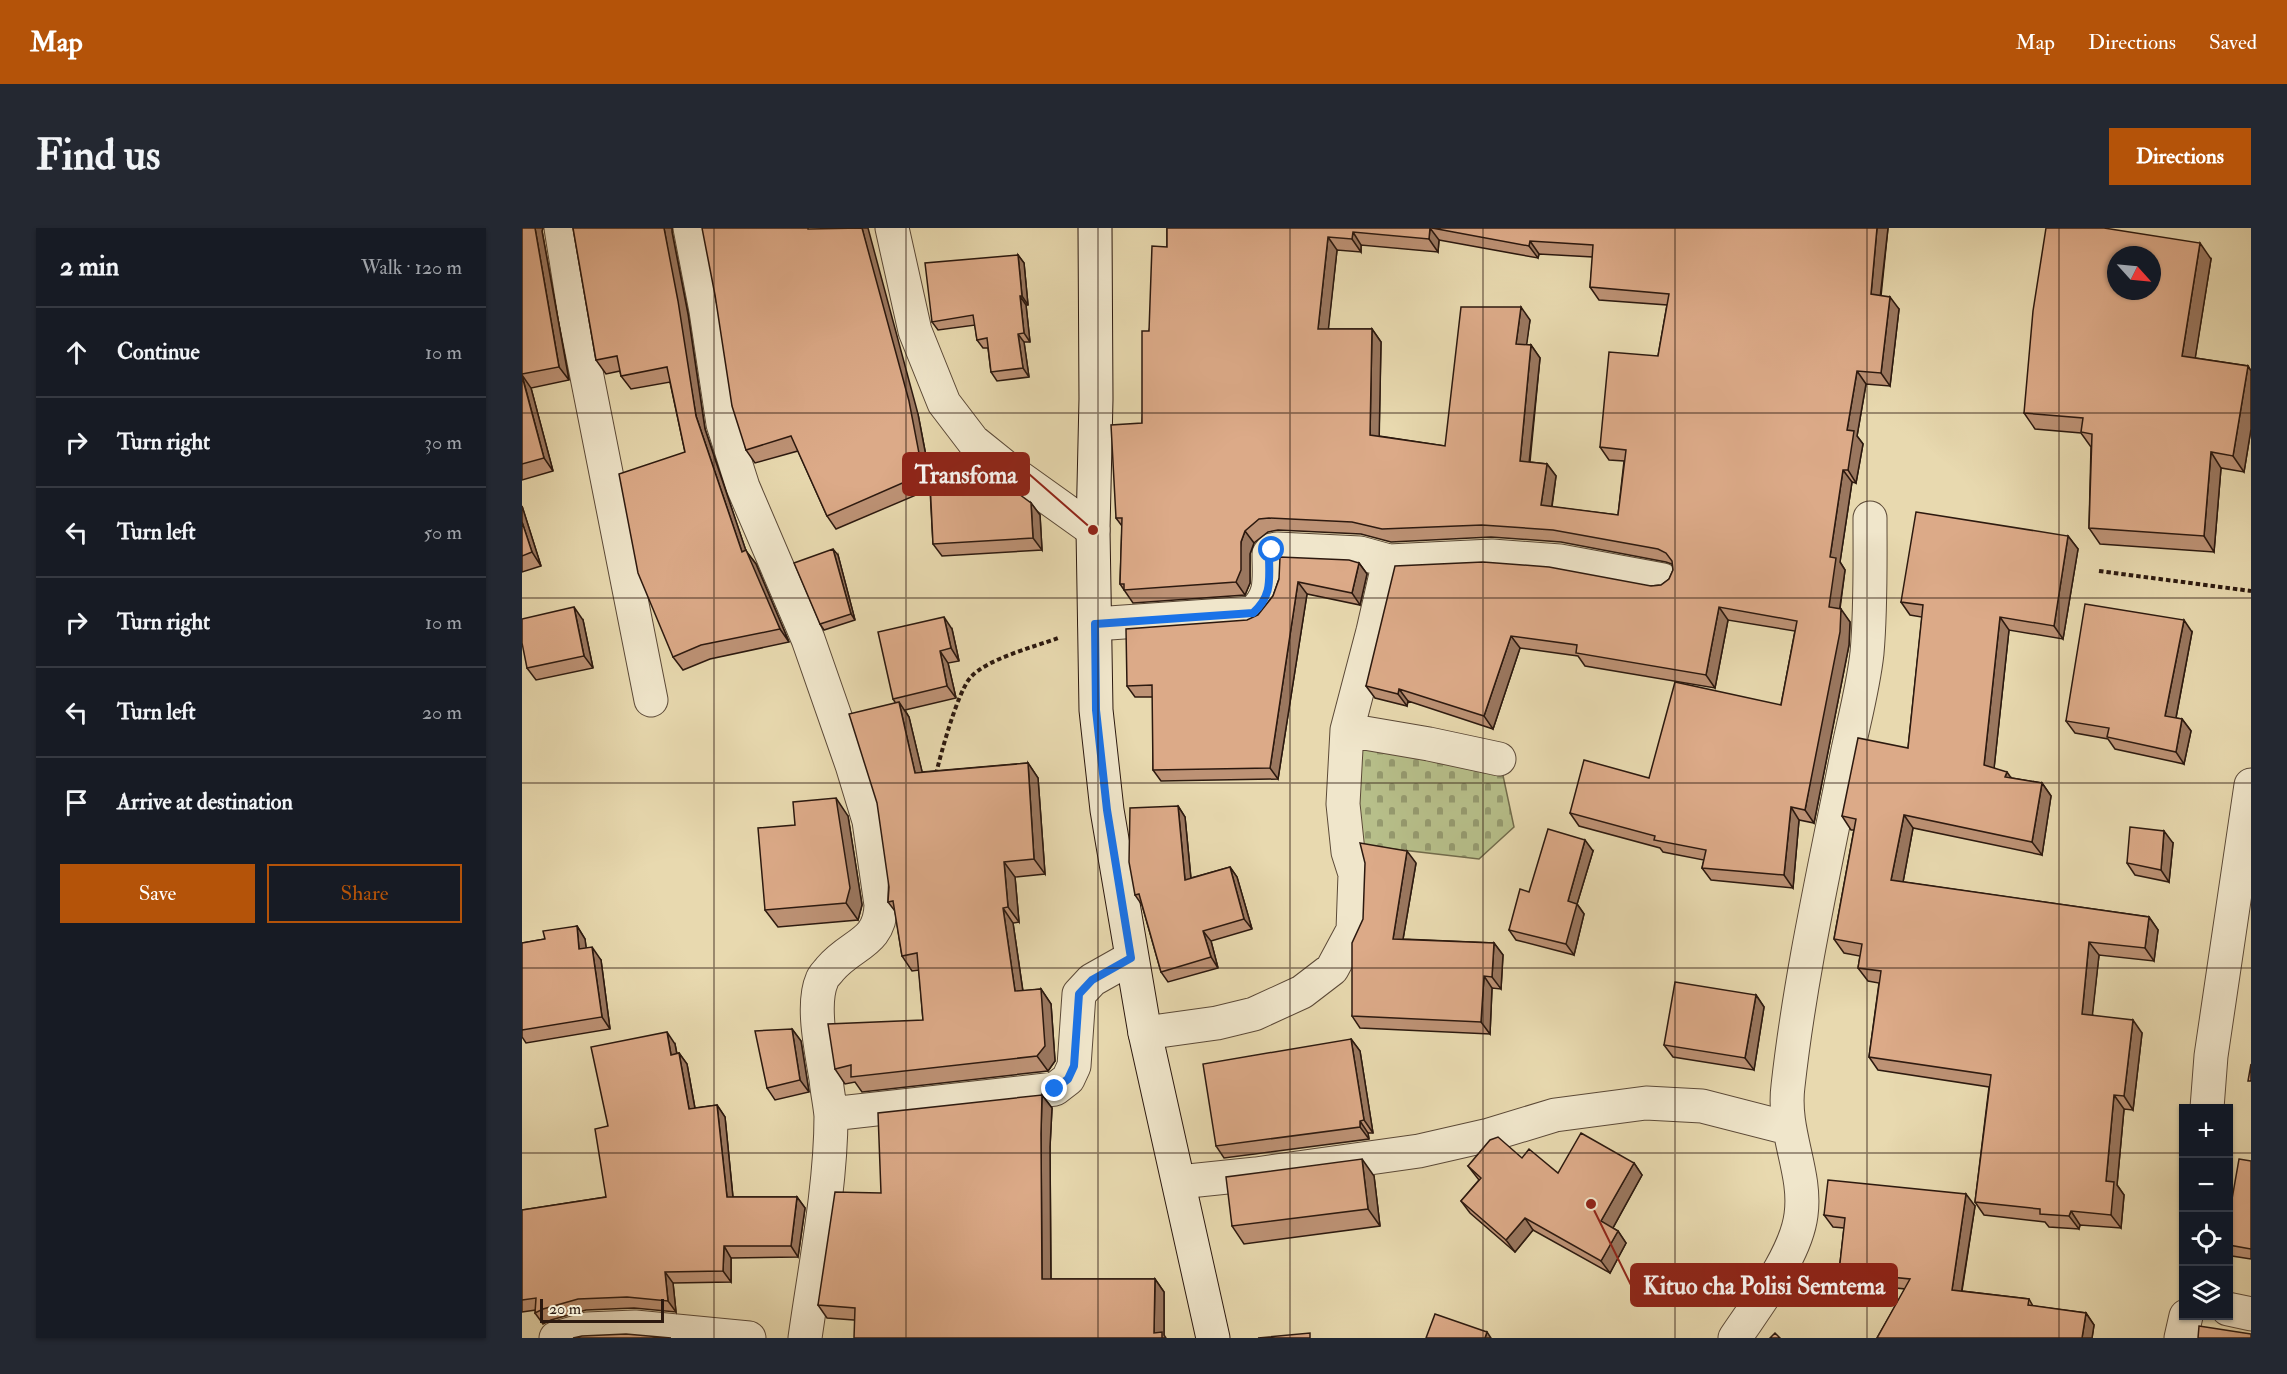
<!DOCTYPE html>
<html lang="en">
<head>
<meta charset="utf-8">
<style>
  :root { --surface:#171b24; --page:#242831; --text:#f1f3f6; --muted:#9ea1a6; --line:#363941; --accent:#b45309 }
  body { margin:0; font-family:"IM FELL Double Pica",serif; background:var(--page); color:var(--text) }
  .controls { position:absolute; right:18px; bottom:18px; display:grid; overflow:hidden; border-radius:0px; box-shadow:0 2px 4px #0004 }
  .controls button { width:54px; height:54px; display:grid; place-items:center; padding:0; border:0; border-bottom:2px solid var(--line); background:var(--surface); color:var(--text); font:30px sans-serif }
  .compass { position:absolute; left:1585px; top:18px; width:54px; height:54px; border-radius:50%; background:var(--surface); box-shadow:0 2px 4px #0004; rotate:117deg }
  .scale { position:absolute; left:18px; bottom:15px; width:124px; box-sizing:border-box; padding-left:6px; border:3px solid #2c190f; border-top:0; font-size:16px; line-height:21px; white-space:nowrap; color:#2c190f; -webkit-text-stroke:4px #f0e6cb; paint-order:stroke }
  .stop { position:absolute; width:18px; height:18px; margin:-14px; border:4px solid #1a73e8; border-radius:50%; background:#fff }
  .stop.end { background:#1a73e8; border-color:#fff; box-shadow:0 2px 6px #0008 }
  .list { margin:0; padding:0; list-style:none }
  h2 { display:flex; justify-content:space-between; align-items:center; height:78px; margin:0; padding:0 24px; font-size:26px }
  h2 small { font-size:20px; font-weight:400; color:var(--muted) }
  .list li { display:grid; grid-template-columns:39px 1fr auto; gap:18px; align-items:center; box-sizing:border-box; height:90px; padding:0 24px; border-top:2px solid var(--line) }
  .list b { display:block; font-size:22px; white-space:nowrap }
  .list em { font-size:20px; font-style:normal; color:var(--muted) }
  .actions { display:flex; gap:12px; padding:18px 24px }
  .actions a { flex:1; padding:14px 0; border:2px solid var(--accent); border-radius:0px; text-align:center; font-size:21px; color:var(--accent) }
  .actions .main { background:var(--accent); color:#fff }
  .icon { flex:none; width:33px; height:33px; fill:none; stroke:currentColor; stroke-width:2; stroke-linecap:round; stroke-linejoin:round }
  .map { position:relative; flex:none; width:1729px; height:1110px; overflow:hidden; border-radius:0px }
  header { display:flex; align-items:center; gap:36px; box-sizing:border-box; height:84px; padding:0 30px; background:var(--accent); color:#fff }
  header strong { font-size:28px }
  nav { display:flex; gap:33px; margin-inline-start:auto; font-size:21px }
  .intro { display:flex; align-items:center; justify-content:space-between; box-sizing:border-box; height:144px; padding:0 36px }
  h1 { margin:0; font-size:42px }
  .button { padding:15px 27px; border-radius:0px; background:var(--accent); color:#fff; font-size:21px; font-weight:700 }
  main { display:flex; gap:36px; padding:0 36px }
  aside { flex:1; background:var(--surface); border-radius:0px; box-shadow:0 2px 4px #0004 }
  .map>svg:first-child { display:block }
  .cemetery { fill:url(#cemetery-stones); stroke:#726c4c; stroke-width:1.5 }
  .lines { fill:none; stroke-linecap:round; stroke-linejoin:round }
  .street-casing { stroke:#5b4937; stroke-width:35 }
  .secondary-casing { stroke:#2c190f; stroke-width:35 }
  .path { stroke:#2c190f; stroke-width:4; stroke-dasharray:4.5 3; stroke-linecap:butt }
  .street { stroke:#f0e6cb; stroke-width:33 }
  .secondary { stroke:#f0e6cb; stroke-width:33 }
  .wall { fill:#bd9275; stroke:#2c190f; stroke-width:1.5; fill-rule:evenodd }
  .shaded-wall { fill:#9a775f; stroke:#2c190f; stroke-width:1.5 }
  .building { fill:#dcaa88; stroke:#2c190f; stroke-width:1.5; fill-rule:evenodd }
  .route { stroke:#1a73e8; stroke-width:8 }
  .grid { fill:none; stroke:#2c190f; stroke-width:1.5; stroke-opacity:0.55 }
  .leader { fill:none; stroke:#8f2418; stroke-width:2 }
  .callout-dot { fill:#8f2418; stroke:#f0e6cb; stroke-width:2 }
  .callout { fill:#8f2418; stroke:#8f2418; stroke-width:2 }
  .callout-label { font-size:24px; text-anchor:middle; font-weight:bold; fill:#fff }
</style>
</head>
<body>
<header>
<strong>Map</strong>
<nav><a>Map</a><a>Directions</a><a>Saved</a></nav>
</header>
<div class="intro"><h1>Find us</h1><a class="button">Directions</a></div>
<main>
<aside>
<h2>2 min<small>Walk · 120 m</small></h2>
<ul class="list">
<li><svg class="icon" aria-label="ahead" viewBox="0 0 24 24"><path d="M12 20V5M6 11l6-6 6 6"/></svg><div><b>Continue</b></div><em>10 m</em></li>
<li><svg class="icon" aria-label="right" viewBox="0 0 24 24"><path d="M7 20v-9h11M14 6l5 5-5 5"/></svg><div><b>Turn right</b></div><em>30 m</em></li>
<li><svg class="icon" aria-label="left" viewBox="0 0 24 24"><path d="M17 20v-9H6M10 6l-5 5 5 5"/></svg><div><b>Turn left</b></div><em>50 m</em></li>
<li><svg class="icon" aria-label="right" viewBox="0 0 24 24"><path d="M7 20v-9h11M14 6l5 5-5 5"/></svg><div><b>Turn right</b></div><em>10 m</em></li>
<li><svg class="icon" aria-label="left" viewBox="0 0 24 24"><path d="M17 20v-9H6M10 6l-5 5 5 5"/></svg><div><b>Turn left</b></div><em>20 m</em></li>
<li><svg class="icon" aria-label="arrive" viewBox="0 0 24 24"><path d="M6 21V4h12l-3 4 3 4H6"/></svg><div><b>Arrive at destination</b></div></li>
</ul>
<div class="actions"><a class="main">Save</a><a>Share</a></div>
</aside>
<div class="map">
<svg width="1729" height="1110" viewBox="0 0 1729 1110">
  <defs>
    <pattern id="cemetery-stones" width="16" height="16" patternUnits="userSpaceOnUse" patternTransform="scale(1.5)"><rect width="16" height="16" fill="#b7bf8a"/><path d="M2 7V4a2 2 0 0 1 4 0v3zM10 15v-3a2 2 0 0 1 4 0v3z" fill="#959a6f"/></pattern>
  </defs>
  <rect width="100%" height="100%" fill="#e8d9af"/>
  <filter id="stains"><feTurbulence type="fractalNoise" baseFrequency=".00333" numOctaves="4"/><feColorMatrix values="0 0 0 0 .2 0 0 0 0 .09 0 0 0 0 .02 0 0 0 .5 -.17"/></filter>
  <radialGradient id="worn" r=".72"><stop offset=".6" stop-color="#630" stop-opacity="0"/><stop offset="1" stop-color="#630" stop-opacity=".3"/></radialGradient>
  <path class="cemetery" d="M820 493 979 538 992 599 957 631 829 616Z"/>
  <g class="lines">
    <g class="street-casing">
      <path id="street" d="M39 0 53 88 129 472
        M168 0 184 83 201 196 221 259 286 411 330 537 347 593 359 677C358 716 330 715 308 741 306 744 301 748 300 752 289 777 300 825 304 851 305 863 308 876 309 888 309 958 293 1039 283 1110
        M370 0 393 103 422 175 451 213 487 242 571 302
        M573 396 731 385C751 367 747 351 747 326L750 322 755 321 838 325 867 333 970 328 1038 333 1141 352
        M825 502 851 403 867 333
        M623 805 695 795 732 786 780 764 810 741 831 702 833 646 826 624 821 576 825 502 907 516 977 531
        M1685 880 1689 828 1729 557
        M309 886 533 861 546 851 552 838 557 766 570 752 609 730
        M657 954 734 946 897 923 967 907 1033 887 1124 875 1180 878 1266 900
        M1706 1081 1729 1086
        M34 1110 65 1101 113 1099 227 1110
        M1213 1110C1235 1077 1274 1027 1279 987 1285 944 1260 904 1266 858 1278 750 1302 643 1323 537 1330 500 1341 462 1345 425 1349 380 1348 335 1348 290
        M1659 1110 1664 1088"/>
    </g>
    <g class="secondary-casing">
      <path id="secondary" d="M573 0 574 171 571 302 574 482 585 582 623 805 691 1110"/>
    </g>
    <path class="path" d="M1577 343 1729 363
      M414 546C419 525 435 466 448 450 464 431 512 419 536 410"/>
    <use href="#street" class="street"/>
    <use href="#secondary" class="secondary"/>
  </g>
  <path class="wall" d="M0 0H21L20 3 47 152 9 160 31 243 0 252Z
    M51 0H150V4L166 86 183 201 224 323 234 336 267 414 188 431 161 442 151 429 163 224 148 154 109 161 99 148 98 143 84 146 74 132Z
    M645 0H1366L1359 68 1377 81 1368 158 1344 156 1335 208 1341 216 1334 255 1330 254 1318 334 1323 342 1318 381 1328 394 1327 417 1292 595 1277 592 1271 660 1189 652 1180 640 1182 632 1141 624 1138 620 1057 598 1048 585 1127 550 1259 477 1273 403 1206 392 1193 460 1063 438 1056 428 998 420 971 501 886 473 885 478 853 470 844 458 1129 358 1139 357 1147 351 1151 342 1150 336 1144 334 1039 314 969 309 869 314 839 306 756 302 746 304 732 315 728 326V355L723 367 611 375 598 356 600 298 594 290 620 195 627 103 645 19ZM917 12 1016 30 1017 26 1071 29 1068 59 1077 72 1145 77 1136 128 1078 219 1087 232 1102 233 1096 287 1030 279 1034 248 1025 236 1008 234 1018 130 1009 117H1004L1008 92 923 218 857 208 859 114 850 101H806L815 22 839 24V17L916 24Z
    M496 27 502 35 506 77H504L508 114H502L507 149 475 153 469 144 466 120H461L455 112 453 97 416 102 410 94Z
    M1689 31 1673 130 1726 138 1729 143V201L1722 244 1699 240 1692 324 1578 316 1567 300 1569 219 1559 205 1513 201 1502 185Z
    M193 67 396 186 409 254 509 275 518 287 520 322 420 328 411 316 408 261 314 301 305 288 276 223 233 235 224 222Z
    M0 278 19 338 0 344Z
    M1546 308 1556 321 1541 411 1487 402 1472 540 1490 550 1520 555 1529 568 1520 627 1391 600 1381 654 1627 689 1636 702 1632 733 1577 727 1570 787 1620 805 1611 882 1602 881 1595 957 1602 967 1599 1000 1558 997 1557 1001 1527 999 1523 994 1462 987 1453 974 1467 859 1356 842 1347 829 1357 755 1346 753 1336 740 1338 728 1322 725 1312 711 1332 602H1329L1320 588 1386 520 1400 389 1388 387 1379 374Z
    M316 327 333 392 302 402 298 396Z
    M837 335 845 346 838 377 785 366 756 551 639 553 631 542V469H613L605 458 736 387 751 368 757 351Z
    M61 392 71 440 14 452 5 440Z
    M430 401 437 433 426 435 434 470 383 482 387 489 400 544 506 535 516 550 523 646 493 649 497 694 491 695 501 763 519 761 529 776 533 833 526 843 340 864 333 854 323 856 313 841 401 792 397 742 390 743 380 728 373 683 366 674 373 474 371 471Z
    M1670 404 1654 490 1660 491 1669 503 1662 536 1593 521 1586 511 1553 505 1544 493Z
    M656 578 663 589 669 650 708 639 715 649 730 701 689 713 696 740 646 754 639 744 620 677 613 667Z
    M326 588 340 677 336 692 256 699 243 682 273 597Z
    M1651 615 1647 654 1613 647 1605 635Z
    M1071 623 1055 676 1062 686 1052 727 994 712 987 702 1007 664Z
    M894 635 881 711 972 715 981 727 979 761 970 760 968 806 838 800 830 788Z
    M55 698 63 711 64 720 79 732 88 801 4 815 0 809V715L23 711Z
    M1234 767 1242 779 1232 842 1151 829 1142 817Z
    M270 801 279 813 287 864 253 872 245 860Z
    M829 811 838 823 851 905H846L847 911 702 930 694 918Z
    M153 816 155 826 157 825 165 836 173 880 195 877 203 889 211 969H275L283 980 276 1029 209 1030V1054L151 1055 154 1084 112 1080 64 1082 29 1092 21 1096 13 1085 14 1082 0 1084V982L84 969 86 898Z
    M520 867 530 880 528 919 529 1051H633L642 1064V1107L332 1092 305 1090 296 1077 359 965Z
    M1000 930 1036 945 1112 935 1120 947 1091 1000 1096 1003 1104 1015 1088 1045 1011 1002 993 1024 948 985 939 973 957 952 946 938Z
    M1729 933V1031L1710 1028 1707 1023V988Z
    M852 948 858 998 722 1016 710 998Z
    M1453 978 1440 1063 1507 1071 1511 1078 1564 1085 1572 1097 1570 1110H1355L1383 1061 1325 1055 1317 1044 1322 1000 1311 999 1302 987Z"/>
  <path class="shaded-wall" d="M13 0H21L20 3 47 152 37 139Z
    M142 0H150V4L166 86 183 201 224 323 234 336 267 414 258 401 220 324 174 188Z
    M340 0H346L396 186 410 260 401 246Z
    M908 0 917 12 916 24 907 11Z
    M1355 0H1366L1357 79 1349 66Z
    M831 4 839 17V24L830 11Z
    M806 9 815 22 805 114 796 101Z
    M1008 13 1017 26 1016 30 1007 18Z
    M1678 15 1689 31 1671 144 1660 128Z
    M496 27 502 35 506 77 500 68Z
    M498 68 504 77 508 114 502 105Z
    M1368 69 1377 81 1368 158 1359 145Z
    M999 79 1008 92 1003 129 994 116Z
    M850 101 859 114 857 219 848 207Z
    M496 106 502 114 507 149 501 140Z
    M1009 117 1018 130 1006 245 998 233Z
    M1726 138 1729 143V201L1722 244 1711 228Z
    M1335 143 1344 156 1335 208 1341 216 1334 255 1326 242 1325 202Z
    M0 147 9 160 31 243 22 230Z
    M1689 224 1699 240 1692 324 1682 308Z
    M1025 236 1034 248 1028 290 1019 277Z
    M1321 242 1330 254 1318 334 1323 342 1316 392 1307 379 1308 329Z
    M509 275 518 287 520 322 511 310Z
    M0 278 19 338 10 324 0 294Z
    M723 303 732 315 728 326V355L723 367 714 354 719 314Z
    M1546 308 1556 321 1541 411 1532 398Z
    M311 321 316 327 333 392 329 386Z
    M837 335 845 346 838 377 830 365Z
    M776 354 785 366 756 551 748 540Z
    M52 379 61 392 71 440 62 428Z
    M1197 379 1206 392 1193 460 1184 447Z
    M1319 381 1328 394 1327 417 1292 595 1283 582Z
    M422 389 430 401 437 433 429 420Z
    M1478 389 1487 402 1471 550 1462 537Z
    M1662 392 1670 404 1652 500 1643 488Z
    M989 408 998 420 971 501 962 488Z
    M418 423 426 435 434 470 425 458Z
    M877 461 886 473 885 478 876 466Z
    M377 474 387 489 404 560 393 545Z
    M1660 491 1669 503 1662 536 1654 524Z
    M506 535 516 550 523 646 512 631Z
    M1485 544 1494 557 1483 549Z
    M1520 555 1529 568 1520 627 1510 614Z
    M314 570 326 588 340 677 336 692 324 675Z
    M656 578 663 589 670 662 663 652Z
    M1269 579 1277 592 1271 660 1262 647Z
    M1382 587 1391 600 1379 665 1369 652Z
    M1642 603 1651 615 1647 654 1639 642Z
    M1063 612 1071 623 1055 676 1062 686 1052 727 1044 716 1046 673Z
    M885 623 894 635 879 723 871 711Z
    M482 634 493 649 497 694 486 679Z
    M708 639 715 649 730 701 722 691Z
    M481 680 491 695 503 778 493 763Z
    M1627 689 1636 702 1632 733 1623 720Z
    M55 698 63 711 66 734 57 721Z
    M681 703 689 713 696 740 689 729Z
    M1567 714 1577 727 1569 800 1560 786Z
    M972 715 981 727 979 761 970 749Z
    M70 719 79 732 88 801 80 789Z
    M962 748 970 760 968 806 959 794Z
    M519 761 529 776 533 833 526 843 515 828Z
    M1234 767 1242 779 1232 842 1223 830Z
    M1611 792 1620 805 1611 882 1602 868Z
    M270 801 279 813 287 864 278 852Z
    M145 804 153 816 157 838 149 827Z
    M829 811 838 823 851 905 842 892Z
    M157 825 165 836 175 892 167 881Z
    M520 867 530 880 528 919 529 1064 520 1051 519 906Z
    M1592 867 1602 881 1595 957 1602 967 1599 1000 1589 987 1584 953Z
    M195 877 203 889 212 980 205 969Z
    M838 893 846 905 847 911 838 899Z
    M840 931 852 948 858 998 846 981Z
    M1112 935 1120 947 1088 1005 1079 993Z
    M1444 966 1453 978 1438 1073 1430 1062Z
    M275 969 283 980 276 1029 269 1018Z
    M1549 983 1558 997 1557 1001 1547 988Z
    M1003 990 1011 1002 993 1024 984 1012Z
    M1096 1003 1104 1015 1088 1045 1079 1033Z
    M202 1018 209 1030V1054L201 1043Z
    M143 1044 151 1055 154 1084 146 1073Z
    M633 1051 642 1064V1107L644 1110H636L632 1105Z
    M1564 1085 1572 1097 1570 1110H1560Z
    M965 1104 969 1110H963Z"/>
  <path class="building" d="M0 0H13L37 139 0 146Z
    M51 0H142L156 73 174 188 220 324 224 322 258 401 179 417 151 429 116 345 97 246 163 224 145 139 99 148 95 128 74 132Z
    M180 0H286V1L340 0 387 173 401 246 305 288 269 208 224 222 210 178 193 67Z
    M645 0H908L907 11 831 4 830 11 806 9 796 101H850L848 207 923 218 939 79H999L994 116 1009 117 998 233 1025 236 1019 277 1096 287 1104 222 1078 219 1087 124 1136 128 1147 66 1068 59 1071 17 1008 13 1007 18 910 0H1355L1349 66 1368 69 1359 145 1335 143 1325 202 1332 203 1326 242H1321L1308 329 1314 330 1307 379 1319 381 1318 404 1283 582 1269 579 1262 647 1180 640 1184 622 1132 612 1133 608 1048 585 1062 532 1127 550 1153 454 1259 477 1275 393 1197 379 1184 447 1054 425 1055 417 989 408 962 488 877 461 876 466 844 458 873 338 961 334 1027 339 1129 358 1139 357 1147 351 1151 342 1150 333 1144 325 1136 321 1031 302 960 297 860 301 830 294 747 290 737 291 723 303 719 314V342L714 354 602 362V356H598L600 290H594L589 197 620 195V103H627L630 18 645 19Z
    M1524 0H1582L1678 15 1660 128 1726 138 1711 228 1689 224 1682 308 1567 300 1570 206 1559 204 1561 190 1502 185 1511 83ZM1594 27H1630V63H1594Z
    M496 27 500 68H498L502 105 496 106 501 140 469 144 465 110 455 112 451 87 410 94 403 35Z
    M0 148 22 230 0 236Z
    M474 249 509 275 511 310 411 316 408 254Z
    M1394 284 1546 308 1532 398 1478 389 1462 537 1485 544 1483 549 1520 555 1510 614 1382 587 1369 652 1627 689 1623 720 1567 714 1560 786 1611 792 1602 868 1592 867 1584 953 1592 954 1589 987 1549 983 1547 988 1518 986V981L1453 974 1469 847 1347 829 1359 743 1336 740 1340 716 1312 711 1334 591 1320 588 1336 510 1386 520 1401 377 1379 374Z
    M0 294 10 324 0 328Z
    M311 321 329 386 298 396 272 335Z
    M758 329 827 332 837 335 830 365 776 354 748 540 631 542 630 457 605 458 604 401 725 392 736 387 751 368 757 351Z
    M1563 376 1662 392 1643 488 1660 491 1654 524 1585 509 1587 500 1544 493Z
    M52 379 62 428 5 440 0 415V391Z
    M422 389 429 420 418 423 425 458 371 471 356 404Z
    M377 474 393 545 506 535 512 631 482 634 486 679 481 680 493 763 519 761 523 818 515 828 329 849V837L313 841 306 796 401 792 395 725 380 728 371 673 366 674 367 659 355 575 327 486Z
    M314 570 328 660 324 675 243 682 236 600 273 597 271 574Z
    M656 578 663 652 708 639 722 691 681 703 689 729 639 744 617 666 613 667 607 634 608 580Z
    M1608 599 1642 603 1639 642 1605 635Z
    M1026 601 1063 612 1046 673 1055 676 1044 716 987 702 998 661 1007 664Z
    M838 615 885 623 871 711 972 715 970 749 962 748 959 794 830 788V715L841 691 843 635Z
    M55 698 57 721 70 719 80 789 0 802V715L23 711 21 703Z
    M1153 754 1234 767 1223 830 1142 817Z
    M270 801 278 852 245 860 233 803Z
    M145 804 149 827 157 825 167 881 195 877 205 969H275L269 1018H202L201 1043 143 1044 146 1073 105 1069 56 1071 21 1081 13 1085 14 1070 0 1072V982L84 969 73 901 86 898 69 819Z
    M829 811 842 892 838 893V899L694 918 681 836Z
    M1729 836V853H1726Z
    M520 867 519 906 520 1051H633L632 1105 640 1104V1110H332L333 1080 296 1077 313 964 359 965 356 885Z
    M1059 905 1112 935 1079 993 1096 1003 1079 1033 1003 990 984 1012 939 973 959 950 946 938 968 912 976 909 1000 930 1007 921 1036 945Z
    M840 931 846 981 710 998 704 949Z
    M1717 931 1729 933V1021L1707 1017V988Z
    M1306 952 1444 966 1430 1062 1507 1071 1506 1077 1564 1085 1560 1110H1355L1388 1051 1317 1044 1323 990 1302 987Z
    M913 1086 965 1104 963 1110H904Z
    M1677 1098 1729 1106V1110H1676Z
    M788 1105V1110H736Z
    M1253 1105 1258 1110H1248Z
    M104 1106 149 1110H51L60 1108Z"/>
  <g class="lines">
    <path class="route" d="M533 861 546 851 552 838 557 766 570 752 609 730 585 582 574 482 573 396 731 385C751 367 747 351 747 326L750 322"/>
  </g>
  <path class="grid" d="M192 0V1110M384 0V1110M576 0V1110M768 0V1110M961 0V1110M1153 0V1110M1345 0V1110M1537 0V1110M0 185H1729M0 370H1729M0 555H1729M0 740H1729M0 925H1662M1706 925H1729"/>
  <path class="leader" d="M571 302L507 246M1069 976L1109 1057"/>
  <g class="callout-dot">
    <circle cx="571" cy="302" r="6"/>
    <circle cx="1069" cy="976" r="6"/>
  </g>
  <g class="callout">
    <rect x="381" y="225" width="126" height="42" rx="6"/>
    <rect x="1109" y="1036" width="266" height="42" rx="6"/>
  </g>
  <g class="callout-label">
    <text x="444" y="255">Transfoma</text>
    <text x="1242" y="1066">Kituo cha Polisi Semtema</text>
  </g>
  <rect width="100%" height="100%" filter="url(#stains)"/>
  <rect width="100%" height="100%" fill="url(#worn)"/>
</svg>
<div class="controls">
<button>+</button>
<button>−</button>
<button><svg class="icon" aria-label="locate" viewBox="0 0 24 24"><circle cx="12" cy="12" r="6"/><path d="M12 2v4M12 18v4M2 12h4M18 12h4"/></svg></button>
<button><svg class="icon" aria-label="layers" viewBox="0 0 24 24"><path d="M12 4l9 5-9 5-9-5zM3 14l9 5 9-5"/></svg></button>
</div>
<svg class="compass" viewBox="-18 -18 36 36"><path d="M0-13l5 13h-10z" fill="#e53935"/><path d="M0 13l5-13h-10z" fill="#9ea1a6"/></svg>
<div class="scale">20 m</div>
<div class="stop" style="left:750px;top:322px"></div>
<div class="stop end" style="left:533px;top:861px"></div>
</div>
</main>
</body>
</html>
